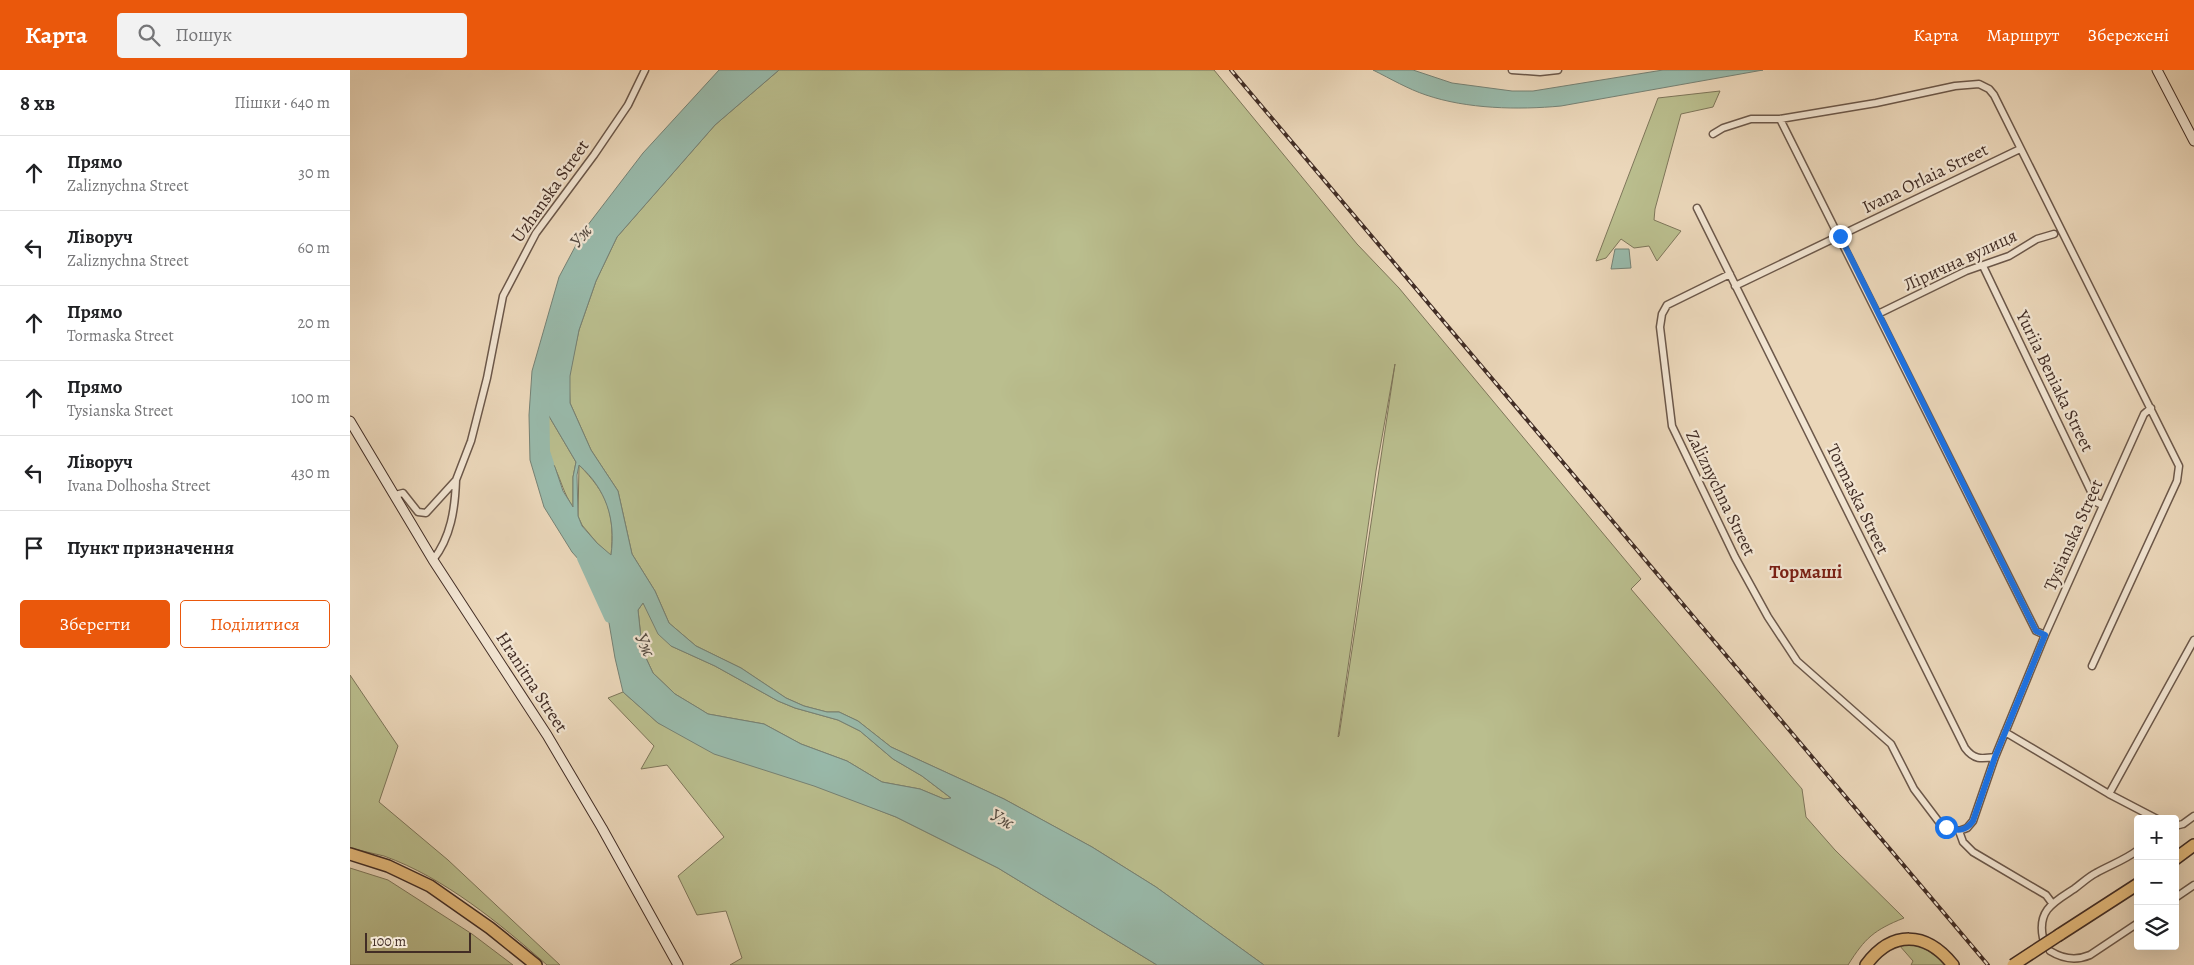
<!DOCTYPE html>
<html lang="uk">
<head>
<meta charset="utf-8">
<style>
  :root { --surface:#fff; --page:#f2f2f2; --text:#202124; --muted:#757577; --line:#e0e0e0; --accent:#ea580c }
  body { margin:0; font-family:Alegreya,serif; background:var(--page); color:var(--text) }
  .controls { position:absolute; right:15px; bottom:15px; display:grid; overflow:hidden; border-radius:5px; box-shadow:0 5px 20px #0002 }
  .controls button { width:45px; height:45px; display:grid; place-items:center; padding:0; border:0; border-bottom:1px solid var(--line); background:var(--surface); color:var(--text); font:25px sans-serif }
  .scale { position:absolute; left:15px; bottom:12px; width:106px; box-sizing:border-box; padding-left:5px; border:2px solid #422d25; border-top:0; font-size:14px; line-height:18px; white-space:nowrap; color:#422d25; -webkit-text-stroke:4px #f2e5d2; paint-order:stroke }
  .stop { position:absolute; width:15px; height:15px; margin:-11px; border:4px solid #1a73e8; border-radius:50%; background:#fff }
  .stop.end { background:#1a73e8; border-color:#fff; box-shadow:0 1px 5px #0008 }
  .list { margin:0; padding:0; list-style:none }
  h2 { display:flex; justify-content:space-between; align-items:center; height:65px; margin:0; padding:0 20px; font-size:21px }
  h2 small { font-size:16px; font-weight:400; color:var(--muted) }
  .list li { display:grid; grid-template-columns:32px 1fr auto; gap:15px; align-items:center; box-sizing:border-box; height:75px; padding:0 20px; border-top:1px solid var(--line) }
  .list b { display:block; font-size:19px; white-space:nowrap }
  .list p { margin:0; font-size:16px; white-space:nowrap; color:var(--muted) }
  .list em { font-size:16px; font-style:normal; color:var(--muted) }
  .actions { display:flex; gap:10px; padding:15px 20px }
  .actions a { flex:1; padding:11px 0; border:1px solid var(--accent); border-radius:5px; text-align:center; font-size:18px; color:var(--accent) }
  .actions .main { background:var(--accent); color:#fff }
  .icon { flex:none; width:28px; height:28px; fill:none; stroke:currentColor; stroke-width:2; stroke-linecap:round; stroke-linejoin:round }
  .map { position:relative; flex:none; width:1844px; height:895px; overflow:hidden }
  header { display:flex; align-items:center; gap:30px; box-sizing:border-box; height:70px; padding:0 25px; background:var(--accent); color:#fff }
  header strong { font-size:24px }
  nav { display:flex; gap:28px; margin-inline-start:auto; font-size:18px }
  .search { width:350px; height:45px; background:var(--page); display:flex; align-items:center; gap:12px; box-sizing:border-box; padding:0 18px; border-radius:5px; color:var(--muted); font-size:19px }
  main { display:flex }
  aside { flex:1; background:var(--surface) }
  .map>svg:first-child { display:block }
  .green { fill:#babe8e; stroke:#7e765a; fill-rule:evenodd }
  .water { fill:#99baab; stroke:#768275; fill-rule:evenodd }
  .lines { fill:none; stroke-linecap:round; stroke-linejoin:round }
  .river { stroke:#99baab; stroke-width:12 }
  .street-casing { stroke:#6c584a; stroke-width:9 }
  .secondary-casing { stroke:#422d25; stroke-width:11 }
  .highway-casing { stroke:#422d25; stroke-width:14 }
  .street { stroke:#f2e5d2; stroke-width:6 }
  .secondary { stroke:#f2e5d2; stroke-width:9 }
  .highway { stroke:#e6bc7d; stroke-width:11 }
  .rail-casing { stroke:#422d25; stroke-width:4 }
  .rail { stroke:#f2e5d2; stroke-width:2; stroke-dasharray:5.5; stroke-linecap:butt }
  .highway-bridge-casing { stroke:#422d25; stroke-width:14; stroke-linecap:butt }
  .highway-bridge { stroke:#e6bc7d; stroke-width:11 }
  .route { stroke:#1a73e8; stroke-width:6 }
  .labels { text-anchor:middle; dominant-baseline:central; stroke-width:4.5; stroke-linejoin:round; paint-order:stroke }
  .street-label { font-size:18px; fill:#422d25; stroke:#f2e5d2 }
  .water-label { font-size:19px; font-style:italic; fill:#534940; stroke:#f2e5d2 }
  .neighbourhood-label { font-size:19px; font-weight:bold; fill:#7a1f14; stroke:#f2e5d2 }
</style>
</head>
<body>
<header>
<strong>Карта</strong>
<div class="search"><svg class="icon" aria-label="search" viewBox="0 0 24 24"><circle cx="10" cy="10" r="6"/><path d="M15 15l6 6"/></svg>Пошук</div>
<nav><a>Карта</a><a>Маршрут</a><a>Збережені</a></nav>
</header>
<main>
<aside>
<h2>8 хв<small>Пішки · 640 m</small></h2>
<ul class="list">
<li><svg class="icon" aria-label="ahead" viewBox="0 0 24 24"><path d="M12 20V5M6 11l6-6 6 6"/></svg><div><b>Прямо</b><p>Zaliznychna Street</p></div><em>30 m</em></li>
<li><svg class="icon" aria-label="left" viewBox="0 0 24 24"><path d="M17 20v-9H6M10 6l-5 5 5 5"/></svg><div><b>Ліворуч</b><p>Zaliznychna Street</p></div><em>60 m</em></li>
<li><svg class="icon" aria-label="ahead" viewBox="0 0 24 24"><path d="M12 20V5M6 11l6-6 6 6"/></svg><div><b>Прямо</b><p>Tormaska Street</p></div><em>20 m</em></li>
<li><svg class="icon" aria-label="ahead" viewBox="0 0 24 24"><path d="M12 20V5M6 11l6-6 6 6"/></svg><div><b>Прямо</b><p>Tysianska Street</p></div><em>100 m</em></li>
<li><svg class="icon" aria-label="left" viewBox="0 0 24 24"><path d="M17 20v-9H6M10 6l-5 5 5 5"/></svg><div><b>Ліворуч</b><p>Ivana Dolhosha Street</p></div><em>430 m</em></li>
<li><svg class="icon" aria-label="arrive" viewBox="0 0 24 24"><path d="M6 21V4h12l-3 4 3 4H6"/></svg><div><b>Пункт призначення</b></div></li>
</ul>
<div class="actions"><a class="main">Зберегти</a><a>Поділитися</a></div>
</aside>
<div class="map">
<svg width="1844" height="895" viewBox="0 0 1844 895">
  <rect width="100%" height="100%" fill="#ebd7ba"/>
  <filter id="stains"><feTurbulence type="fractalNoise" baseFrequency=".004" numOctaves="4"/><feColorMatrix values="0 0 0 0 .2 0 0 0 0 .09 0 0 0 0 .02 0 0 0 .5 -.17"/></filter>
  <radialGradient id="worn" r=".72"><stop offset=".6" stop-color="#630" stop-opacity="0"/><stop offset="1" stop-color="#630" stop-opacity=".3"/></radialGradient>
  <path class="green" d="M429 0H864L1007 174 1049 218 1291 509 1281 519 1452 719 1456 747 1485 780 1554 848C1524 860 1515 868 1498 895H914L806 817 742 777 654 729 541 677 508 651 489 642H477L454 636 436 628 391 598 346 576 319 553 305 521 282 484 268 421 241 380 220 333 219 306 229 260 246 211 267 167 365 55ZM1045 294 989 666 988 667 1026 401Z
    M1370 21 1363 37 1331 44 1305 139 1304 150 1331 161 1307 191 1299 176 1284 178 1271 169 1256 188 1246 191 1308 28Z
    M193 336 226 392 223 407V437C213 422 212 413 205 398 202 391 196 385 193 377 189 366 185 346 193 336Z
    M229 395C258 424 265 444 261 486L247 473 232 455 228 446Z
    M293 533 321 576 365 596 428 631 445 638 488 650 510 661 543 689 572 706 602 729H594L570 719 532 712 497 691 451 674 414 654 358 644 325 624 303 603 296 588 291 568 288 540Z
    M0 605 48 676 29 732 98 790 210 895H197C149 853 95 808 34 786 23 783 11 781 0 778Z
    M273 622 308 653 546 747 648 798 807 895H380L392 888 376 841 347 845 328 806 374 767 317 695 291 699 304 676 258 628Z
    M0 798 38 810 122 864 163 895H0Z
    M1554 874C1573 875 1582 882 1596 895H1561L1563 891 1549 875Z"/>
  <path class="water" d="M369 0H429L365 55 267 167 246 211 229 260 220 306V333L241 380 268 421 282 484 305 521 319 553 346 576 391 598 436 628 454 636 477 642H489L508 651 541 677 654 729 742 777 806 817 914 895H807L648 798 546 747 464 716 364 684 308 653 273 622 265 588 258 547 245 508 222 482 194 437 180 390 179 345 182 301 209 207 234 160 293 83ZM193 336 226 392 223 407V437L213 421 205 397 194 379 190 361 189 341ZM229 395C256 419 266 449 261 485L247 473 232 456 228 446 227 405ZM293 533 308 564 321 576 365 596 428 631 445 638 488 650 510 661 543 689 572 706 601 728 594 729 570 719 532 712 497 691 451 674 414 654 358 644 350 639 325 624 303 603 296 588 291 568 288 540Z
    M1023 0H1063L1102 13 1162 21H1183L1313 0H1413L1211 36C1168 40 1117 39 1076 25 1058 19 1041 9 1023 0Z
    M1265 179H1279L1281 198 1261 199Z"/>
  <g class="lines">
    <path class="river" d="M193 320 194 382 198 394
      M233 488 260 547"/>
    <g class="street-casing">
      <path id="street" d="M1162 0 1190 2 1208 0
        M1430 49 1686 561 1695 565
        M1363 64 1373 58 1401 49H1430L1526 33 1605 16 1629 14 1639 19 1644 25 1829 396 1827 411 1742 596
        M1347 138 1615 678C1624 690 1631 689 1645 687L1695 565 1794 344 1801 338
        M1633 196 1746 432 1752 435
        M1380 204 1317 235 1312 244 1310 257 1322 356 1385 487 1418 547 1447 591 1541 674 1564 719 1589 752 1596 757 1609 761 1613 772 1623 782 1696 825 1702 833
        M1385 216 1670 79
        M1528 244 1616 201 1659 186 1687 169 1704 164
        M45 425 53 423 68 442 76 443 106 410 121 371 137 308 153 226 186 163 244 85 278 35 295 0
        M83 490C101 467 105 439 106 410
        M1655 662 1759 724 1807 749
        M1759 724 1844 570
        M1825 756 1833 754 1844 746
        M1609 761 1617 758 1623 751 1645 687
        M1825 828 1844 815
        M1693 868C1687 840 1704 832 1724 819 1731 814 1738 807 1746 803 1760 795 1775 790 1788 780
        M1700 881C1713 889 1726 891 1740 885L1788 853"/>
    </g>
    <g class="secondary-casing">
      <path id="secondary" d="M1807 0 1844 71
        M0 351 83 490 197 665 252 758 328 895"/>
    </g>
    <g class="highway-casing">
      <path id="highway" d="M0 784 38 796 80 816 140 858 186 895
        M1825 789 1844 775
        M1709 865 1788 814
        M1516 895C1542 860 1576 861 1603 895"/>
    </g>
    <use href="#street" class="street"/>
    <use href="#secondary" class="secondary"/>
    <use href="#highway" class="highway"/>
    <g class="rail-casing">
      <path id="rail" d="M881 0 1638 895"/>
    </g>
    <use href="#rail" class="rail"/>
    <g class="highway-bridge-casing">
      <path id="highway-bridge" d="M1663 895 1709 865"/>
    </g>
    <use href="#highway-bridge" class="highway-bridge"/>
  </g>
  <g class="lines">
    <path class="route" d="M1490 166 1686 561 1695 565 1645 687 1623 751C1615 762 1607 761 1596 757"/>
  </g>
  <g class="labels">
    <g class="street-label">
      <text transform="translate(1575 108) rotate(-26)">Ivana Orlaia Street</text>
      <text transform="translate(200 121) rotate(-55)">Uzhanska Street</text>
      <text transform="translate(1610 190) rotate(-25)">Лірична вулиця</text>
      <text transform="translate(1705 311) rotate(64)">Yuriia Beniaka Street</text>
      <text transform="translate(1371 423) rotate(64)">Zaliznychna Street</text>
      <text transform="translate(1508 429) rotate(64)">Tormaska Street</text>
      <text transform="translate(1723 465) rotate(-66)">Tysianska Street</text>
      <text transform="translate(182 612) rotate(57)">Hranitna Street</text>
    </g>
    <g class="water-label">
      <text transform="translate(231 166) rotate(-50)">Уж</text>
      <text transform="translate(295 575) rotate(65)">Уж</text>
      <text transform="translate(652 749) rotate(28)">Уж</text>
    </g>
    <g class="neighbourhood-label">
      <text x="1456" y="502">Тормаші</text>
    </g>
  </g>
  <rect width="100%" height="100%" filter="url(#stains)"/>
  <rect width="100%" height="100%" fill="url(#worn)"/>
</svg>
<div class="controls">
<button>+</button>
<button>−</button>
<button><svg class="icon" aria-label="layers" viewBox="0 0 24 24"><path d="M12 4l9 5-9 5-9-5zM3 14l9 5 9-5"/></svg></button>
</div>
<div class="scale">100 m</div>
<div class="stop" style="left:1596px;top:757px"></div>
<div class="stop end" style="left:1490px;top:166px"></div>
</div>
</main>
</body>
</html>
